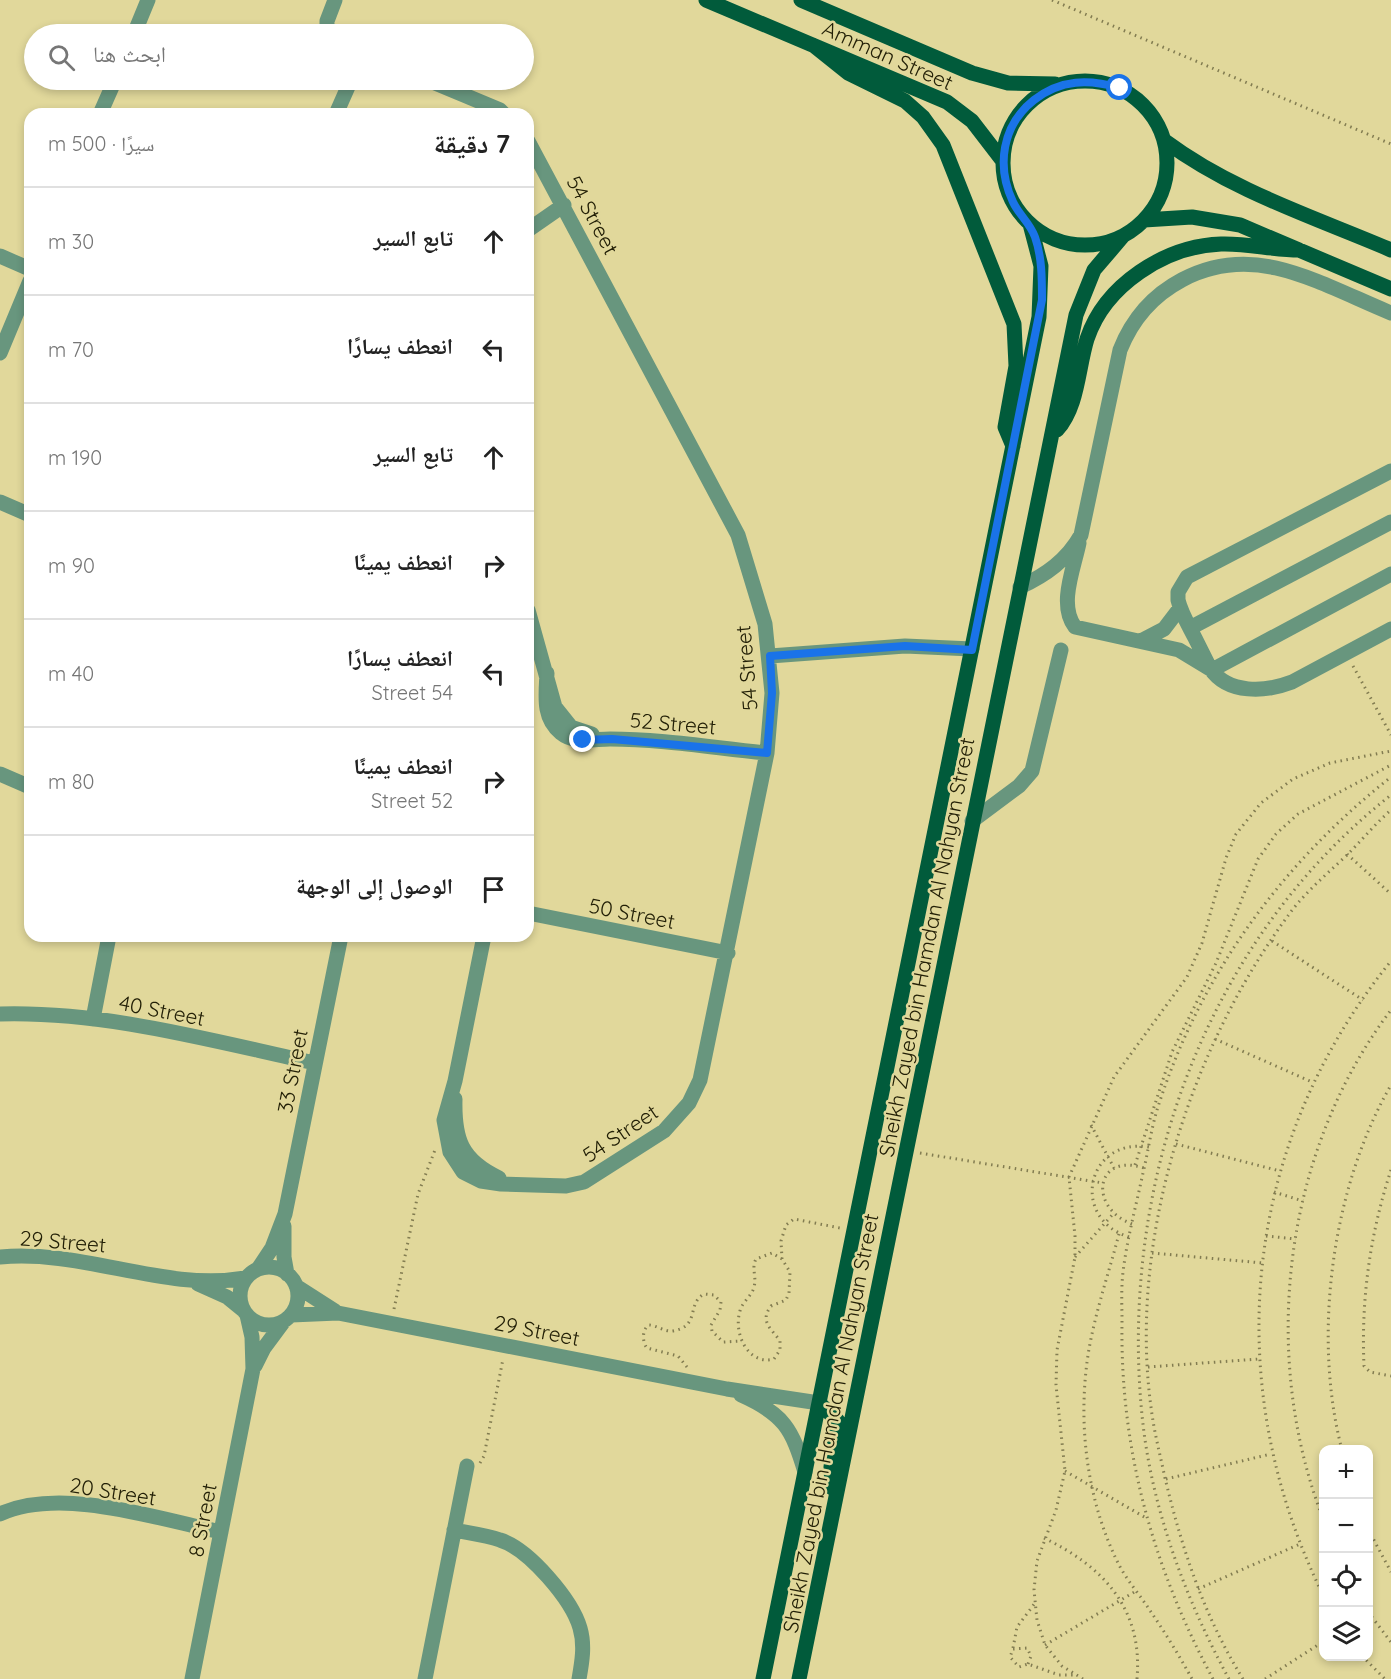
<!DOCTYPE html>
<html lang="ar">
<head>
<meta charset="utf-8">
<style>
  :root { --surface:#fff; --page:#f2f2f2; --text:#222; --muted:#767676; --line:#e0e0e0 }
  body { margin:0; font-family:Quicksand,"Noto Naskh Arabic",sans-serif; background:var(--page); color:var(--text); direction:rtl }
  .controls { position:absolute; right:18px; bottom:18px; display:grid; overflow:hidden; border-radius:12px; box-shadow:0 3px 9px #0003 }
  .controls button { width:54px; height:54px; display:grid; place-items:center; padding:0; border:0; border-bottom:2px solid var(--line); background:var(--surface); color:var(--text); font:30px sans-serif }
  .stop { position:absolute; width:18px; height:18px; margin:-14px; border:4px solid #1a73e8; border-radius:50%; background:#fff }
  .stop.end { background:#1a73e8; border-color:#fff; box-shadow:0 2px 6px #0008 }
  .list { margin:0; padding:0; list-style:none }
  h2 { display:flex; justify-content:space-between; align-items:center; height:78px; margin:0; padding:0 24px; font-size:26px }
  h2 small { font-size:20px; font-weight:400; color:var(--muted) }
  .list li { display:grid; grid-template-columns:39px 1fr auto; gap:18px; align-items:center; box-sizing:border-box; height:108px; padding:0 24px; border-top:2px solid var(--line) }
  .list b { display:block; font-size:22px; white-space:nowrap }
  .list p { margin:0; font-size:20px; white-space:nowrap; color:var(--muted) }
  .list em { font-size:20px; font-style:normal; color:var(--muted) }
  .icon { flex:none; width:33px; height:33px; fill:none; stroke:currentColor; stroke-width:2; stroke-linecap:round; stroke-linejoin:round }
  .map { position:relative; flex:none; width:1391px; height:1679px; overflow:hidden; direction:ltr }
  .search { position:absolute; background:var(--surface); box-shadow:0 3px 9px #0003; left:24px; top:24px; width:510px; height:66px; display:flex; align-items:center; gap:15px; box-sizing:border-box; padding:0 21px; border-radius:33px; color:var(--muted); font-size:22px }
  .panel { position:absolute; background:var(--surface); box-shadow:0 3px 9px #0003; left:24px; top:108px; width:510px; height:834px; border-radius:18px; direction:rtl }
  .map>svg:first-child { display:block }
  .lines { fill:none; stroke-linecap:round; stroke-linejoin:round }
  .path { stroke:#827c51; stroke-width:3; stroke-dasharray:1.5 4.5; stroke-linecap:butt }
  .minor { stroke:#68967e; stroke-width:15 }
  .major { stroke:#015b3b; stroke-width:15 }
  .route { stroke:#1a73e8; stroke-width:8 }
  .labels { text-anchor:middle; dominant-baseline:central; stroke-width:5; stroke-linejoin:round; paint-order:stroke }
  .street-label { font-size:21px; fill:#232007; stroke:#e1d89b }
</style>
</head>
<body>
<div class="map">
<svg width="1391" height="1679" viewBox="0 0 1391 1679">
  <rect width="100%" height="100%" fill="#e1d89b"/>
  <g class="lines">
    <path class="path" d="M1052 0 1391 144
      M1353 666 1391 735
      M1347 854 1391 894
      M1272 941 1363 1000
      M1215 1039 1312 1082
      M1091 1125 1114 1168
      M1176 1144 1280 1171
      M920 1153 1103 1183
      M1135 1165 1172 1052 1216 963 1258 859 1276 834 1298 814 1391 765
      M1391 1170C1370 1234 1361 1299 1364 1366L1370 1372 1391 1376
      M1274 1192 1303 1201
      M1132 1224C1087 1207 1096 1152 1144 1168
      M1119 1234C1109 1272 1096 1310 1089 1349 1077 1420 1086 1498 1118 1563 1126 1579 1139 1594 1149 1609 1164 1631 1179 1655 1192 1679
      M1266 1236 1296 1239
      M1129 1237C1069 1218 1087 1137 1149 1147
      M1152 1253 1263 1263
      M1075 1257 1113 1214
      M782 1259 772 1253 756 1259C751 1269 757 1276 754 1287 752 1296 742 1302 740 1311 733 1333 748 1366 774 1359L780 1350V1341C772 1329 759 1322 771 1306L786 1300 789 1293 790 1272 782 1259 781 1241 786 1225 794 1219 840 1228
      M394 1309 418 1194 435 1150
      M687 1367 678 1356 647 1348C642 1342 642 1329 649 1325 656 1325 665 1332 672 1331 701 1327 686 1304 704 1294L714 1295 721 1302 720 1310 711 1325 712 1331 723 1342 742 1341
      M1148 1367 1259 1359
      M1342 1450C1312 1336 1332 1187 1391 1085
      M480 1463 484 1456 503 1359
      M1065 1471 1146 1518
      M1166 1479 1271 1454
      M1324 1521C1259 1356 1283 1152 1391 1010
      M1368 1529 1391 1572
      M1044 1538C1104 1567 1143 1609 1137 1679
      M1198 1589 1300 1544
      M1324 1597C1219 1385 1241 1146 1391 961
      M1368 1612 1391 1642
      M1045 1645 1136 1591
      M1013 1648 1017 1627 1035 1603
      M1362 1656 1385 1679
      M1028 1664 1031 1656 1027 1648 1013 1649 1010 1657 1019 1667 1028 1664 1059 1675H1075
      M1083 1679 1062 1666 1045 1645 1037 1620 1034 1590 1037 1561 1056 1510 1065 1471 1056 1385 1057 1350 1075 1257V1236L1069 1177 1114 1077 1187 977 1202 943 1226 858 1236 834 1261 803 1293 779 1330 763 1391 751
      M1213 1679C1153 1567 1120 1450 1122 1322 1122 1306 1121 1289 1123 1272 1127 1239 1136 1206 1143 1173 1148 1152 1151 1130 1157 1110 1199 976 1282 863 1391 777
      M1229 1679C1185 1598 1151 1507 1142 1415 1119 1184 1205 941 1391 795
      M1243 1679C1204 1616 1182 1549 1165 1478 1160 1454 1154 1432 1151 1407 1128 1239 1191 1044 1293 909 1309 889 1328 873 1347 855 1362 840 1375 824 1391 810
      M1265 1679 1324 1641"/>
    <path class="minor" d="M134 34 148 0
      M327 34V21L335 0
      M428 80 500 110 504 114
      M100 114 115 80
      M336 114 351 80
      M528 230 564 205
      M0 256 30 269
      M0 353 30 281
      M1391 471 1187 577 1178 592V600C1181 613 1189 626 1195 638 1200 648 1205 658 1210 668 1228 695 1266 692 1292 682L1391 629
      M0 502 30 515
      M1079 543C1074 568 1058 605 1075 627L1179 650 1212 670 1391 574
      M1020 587C1046 575 1067 560 1081 535L1120 350C1145 287 1209 253 1276 268 1315 277 1354 298 1391 313
      M528 610 555 707 571 727 592 734
      M1190 628 1391 522
      M1141 641 1164 629 1180 608
      M770 656 905 646 972 649
      M547 673C546 695 542 718 561 733 574 744 594 739 610 739 662 739 715 748 767 753
      M0 774 30 787
      M972 821 1019 786 1032 771 1061 650
      M528 913 728 953
      M484 936 455 1081 444 1120 450 1152 463 1172 481 1181 501 1184 566 1186 584 1182 664 1131 689 1103 700 1080 767 753 772 693 765 624 738 535 528 141
      M0 1014C106 1011 212 1041 315 1063
      M93 1019 109 936
      M455 1099C454 1139 461 1160 499 1178
      M284 1226V1257L287 1274
      M0 1257C84 1249 163 1292 246 1278
      M240 1296a29 29 0 1 1 58 0a29 29 0 1 1-58 0Z
      M258 1269 272 1248 285 1214 341 936
      M198 1284 227 1297 243 1310
      M296 1286 335 1311
      M291 1315 338 1313 727 1389 819 1403
      M255 1366 264 1348 284 1321
      M741 1395C784 1414 792 1429 805 1472
      M0 1514C61 1486 158 1519 221 1532
      M454 1530C469 1533 486 1535 500 1540 529 1549 572 1600 580 1628 585 1645 582 1662 579 1679
      M192 1679 253 1369 252 1337 247 1315
      M425 1679 467 1466"/>
    <path class="major" d="M706 0 947 102 972 121 1002 160
      M801 0 972 73 1008 83 1055 84
      M813 45 848 73 905 101 923 117 943 145 1014 324 1016 366 1005 427 1013 446
      M1003 163a82 82 0 1 1 164 0a82 82 0 1 1-164 0Z
      M1165 141C1232 191 1314 217 1391 250
      M1144 220 1192 217 1240 225 1391 289
      M1057 430C1078 407 1078 368 1087 339 1105 285 1165 246 1221 244 1247 243 1273 250 1299 250
      M819 1403 838 1421 831 1467 832 1488
      M763 1679 1039 317 1041 266 1030 224
      M799 1679 1076 315 1094 270 1123 236"/>
  </g>
  <g class="lines">
    <path class="route" d="M583 740 612 739 767 753 772 693 770 656 905 646 972 650 1042 300C1042 279 1042 257 1035 237 1030 223 1019 215 1013 202 996 166 1002 125 1034 100 1061 79 1089 79 1120 88"/>
  </g>
  <g class="labels">
    <g class="street-label">
      <text transform="translate(888 55) rotate(24)">Amman Street</text>
      <text transform="translate(593 215) rotate(62)">54 Street</text>
      <text transform="translate(746 668) rotate(-95)">54 Street</text>
      <text transform="translate(673 723) rotate(5)">52 Street</text>
      <text transform="translate(632 913) rotate(11)">50 Street</text>
      <text transform="translate(926 947) rotate(-79)">Sheikh Zayed bin Hamdan Al Nahyan Street</text>
      <text transform="translate(162 1010) rotate(11)">40 Street</text>
      <text transform="translate(292 1071) rotate(-79)">33 Street</text>
      <text transform="translate(620 1133) rotate(-34)">54 Street</text>
      <text transform="translate(63 1241) rotate(5)">29 Street</text>
      <text transform="translate(537 1330) rotate(11)">29 Street</text>
      <text transform="translate(830 1423) rotate(-79)">Sheikh Zayed bin Hamdan Al Nahyan Street</text>
      <text transform="translate(113 1491) rotate(9)">20 Street</text>
      <text transform="translate(202 1520) rotate(-79)">8 Street</text>
    </g>
  </g>
</svg>
<div class="controls">
<button>+</button>
<button>−</button>
<button><svg class="icon" aria-label="locate" viewBox="0 0 24 24"><circle cx="12" cy="12" r="6"/><path d="M12 2v4M12 18v4M2 12h4M18 12h4"/></svg></button>
<button><svg class="icon" aria-label="layers" viewBox="0 0 24 24"><path d="M12 4l9 5-9 5-9-5zM3 14l9 5 9-5"/></svg></button>
</div>
<div class="stop" style="left:1120px;top:88px"></div>
<div class="stop end" style="left:583px;top:740px"></div>
<div class="search"><svg class="icon" aria-label="search" viewBox="0 0 24 24"><circle cx="10" cy="10" r="6"/><path d="M15 15l6 6"/></svg>ابحث هنا</div>
<section class="panel">
<h2>7 دقيقة<small>سيرًا · 500 m</small></h2>
<ul class="list">
<li><svg class="icon" aria-label="ahead" viewBox="0 0 24 24"><path d="M12 20V5M6 11l6-6 6 6"/></svg><div><b>تابع السير</b></div><em>30 m</em></li>
<li><svg class="icon" aria-label="left" viewBox="0 0 24 24"><path d="M17 20v-9H6M10 6l-5 5 5 5"/></svg><div><b>انعطف يسارًا</b></div><em>70 m</em></li>
<li><svg class="icon" aria-label="ahead" viewBox="0 0 24 24"><path d="M12 20V5M6 11l6-6 6 6"/></svg><div><b>تابع السير</b></div><em>190 m</em></li>
<li><svg class="icon" aria-label="right" viewBox="0 0 24 24"><path d="M7 20v-9h11M14 6l5 5-5 5"/></svg><div><b>انعطف يمينًا</b></div><em>90 m</em></li>
<li><svg class="icon" aria-label="left" viewBox="0 0 24 24"><path d="M17 20v-9H6M10 6l-5 5 5 5"/></svg><div><b>انعطف يسارًا</b><p>54 Street</p></div><em>40 m</em></li>
<li><svg class="icon" aria-label="right" viewBox="0 0 24 24"><path d="M7 20v-9h11M14 6l5 5-5 5"/></svg><div><b>انعطف يمينًا</b><p>52 Street</p></div><em>80 m</em></li>
<li><svg class="icon" aria-label="arrive" viewBox="0 0 24 24"><path d="M6 21V4h12l-3 4 3 4H6"/></svg><div><b>الوصول إلى الوجهة</b></div></li>
</ul>
</section>
</div>
</body>
</html>
